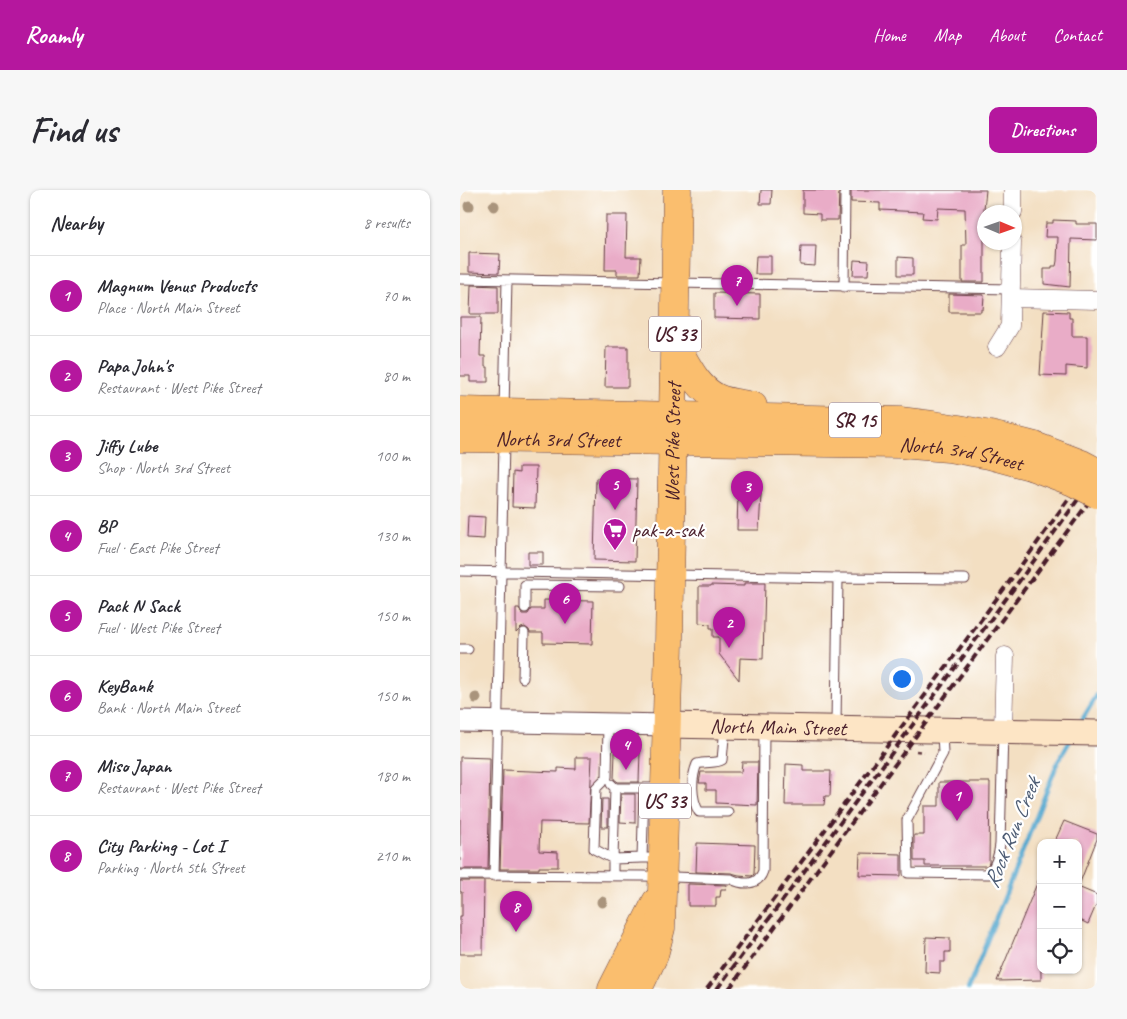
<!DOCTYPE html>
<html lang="en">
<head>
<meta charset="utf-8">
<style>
  :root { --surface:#fff; --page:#f7f7f7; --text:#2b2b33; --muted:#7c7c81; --line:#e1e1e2; --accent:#b5179e }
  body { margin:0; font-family:Caveat,sans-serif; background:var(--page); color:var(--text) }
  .controls { position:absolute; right:15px; bottom:15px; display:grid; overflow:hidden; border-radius:10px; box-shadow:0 1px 4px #0004 }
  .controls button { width:45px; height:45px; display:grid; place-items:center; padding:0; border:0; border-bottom:1px solid var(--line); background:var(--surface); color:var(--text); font:25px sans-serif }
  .compass { position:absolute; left:517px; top:15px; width:45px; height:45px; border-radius:50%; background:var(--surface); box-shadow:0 1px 4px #0004; rotate:92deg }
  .you { position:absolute; left:441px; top:488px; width:18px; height:18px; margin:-12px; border:4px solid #fff; border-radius:50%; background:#1a73e8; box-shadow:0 0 0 8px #1a73e833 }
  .badge { display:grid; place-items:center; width:32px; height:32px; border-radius:50%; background:var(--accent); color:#fff; font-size:16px; font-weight:700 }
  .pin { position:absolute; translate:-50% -41px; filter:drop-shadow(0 1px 2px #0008) }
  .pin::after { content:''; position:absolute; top:26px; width:18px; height:15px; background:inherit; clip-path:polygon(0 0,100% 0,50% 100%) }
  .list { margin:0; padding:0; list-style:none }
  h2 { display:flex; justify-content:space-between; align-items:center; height:65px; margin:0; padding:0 20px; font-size:21px }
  h2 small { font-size:16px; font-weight:400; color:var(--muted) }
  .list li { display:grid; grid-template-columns:32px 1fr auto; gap:15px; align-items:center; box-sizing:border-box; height:80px; padding:0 20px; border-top:1px solid var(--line) }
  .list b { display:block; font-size:19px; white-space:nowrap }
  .list p { margin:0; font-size:16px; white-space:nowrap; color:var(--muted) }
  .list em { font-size:16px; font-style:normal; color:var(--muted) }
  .icon { flex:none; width:28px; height:28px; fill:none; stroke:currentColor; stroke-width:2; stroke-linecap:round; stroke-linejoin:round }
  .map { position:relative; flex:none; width:637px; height:799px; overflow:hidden; border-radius:10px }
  header { display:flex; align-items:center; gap:30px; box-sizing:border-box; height:70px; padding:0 25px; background:var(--accent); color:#fff }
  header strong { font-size:24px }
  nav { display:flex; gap:28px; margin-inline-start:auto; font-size:18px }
  .intro { display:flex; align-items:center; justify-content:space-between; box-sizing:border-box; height:120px; padding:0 30px }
  h1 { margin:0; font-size:35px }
  .button { padding:12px 22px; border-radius:10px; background:var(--accent); color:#fff; font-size:18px; font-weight:700 }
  main { display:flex; gap:30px; padding:0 30px }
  aside { flex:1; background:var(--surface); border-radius:10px; box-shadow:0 1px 4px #0004 }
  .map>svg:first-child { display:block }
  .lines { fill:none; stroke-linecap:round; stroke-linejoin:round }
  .stream { stroke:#51a6cd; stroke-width:4.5 }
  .building { fill:#e9acc7 }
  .service-casing { stroke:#633c42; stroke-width:11 }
  .minor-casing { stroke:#633c42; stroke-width:19 }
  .tertiary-casing { stroke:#633c42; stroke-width:23 }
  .secondary-casing { stroke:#633c42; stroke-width:27 }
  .primary-casing { stroke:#633c42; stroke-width:29 }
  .trunk-casing { stroke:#633c42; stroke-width:29 }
  .path { stroke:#633c42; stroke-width:2.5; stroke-dasharray:4 4; stroke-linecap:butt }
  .service { stroke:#fff; stroke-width:9 }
  .minor { stroke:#fff; stroke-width:18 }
  .tertiary { stroke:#fff; stroke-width:21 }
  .secondary { stroke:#fde5c5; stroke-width:25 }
  .primary { stroke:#fabe6e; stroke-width:28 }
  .trunk { stroke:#fabe6e; stroke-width:28 }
  .rail { stroke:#4a1f2b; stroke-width:4; stroke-dasharray:8 4; stroke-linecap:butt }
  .primary-bridge-casing { stroke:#633c42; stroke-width:29; stroke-linecap:butt }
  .primary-bridge { stroke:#fabe6e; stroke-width:28 }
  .tree { fill:#a9947c }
  .labels { text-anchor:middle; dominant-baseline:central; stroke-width:4.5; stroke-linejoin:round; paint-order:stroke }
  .shield { fill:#fff; stroke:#80626b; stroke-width:1 }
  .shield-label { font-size:20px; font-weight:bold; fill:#4a1f2b }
  .street-label { font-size:21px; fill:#4a1f2b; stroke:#fff }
  .poi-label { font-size:21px; fill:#4a1f2b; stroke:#fff; text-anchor:start }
  .water-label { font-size:22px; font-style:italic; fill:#4d5c74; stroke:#fff }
</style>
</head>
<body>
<header>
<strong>Roamly</strong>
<nav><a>Home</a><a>Map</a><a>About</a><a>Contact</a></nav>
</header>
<div class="intro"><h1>Find us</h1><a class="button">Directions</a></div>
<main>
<aside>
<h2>Nearby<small>8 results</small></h2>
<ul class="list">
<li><span class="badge">1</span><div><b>Magnum Venus Products</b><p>Place · North Main Street</p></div><em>70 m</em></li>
<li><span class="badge">2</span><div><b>Papa John's</b><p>Restaurant · West Pike Street</p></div><em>80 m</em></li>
<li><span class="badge">3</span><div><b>Jiffy Lube</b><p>Shop · North 3rd Street</p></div><em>100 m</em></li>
<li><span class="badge">4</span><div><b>BP</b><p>Fuel · East Pike Street</p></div><em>130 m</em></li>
<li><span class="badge">5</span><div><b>Pack N Sack</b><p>Fuel · West Pike Street</p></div><em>150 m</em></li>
<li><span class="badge">6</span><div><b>KeyBank</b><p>Bank · North Main Street</p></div><em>150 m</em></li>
<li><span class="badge">7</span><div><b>Miso Japan</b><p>Restaurant · West Pike Street</p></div><em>180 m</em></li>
<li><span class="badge">8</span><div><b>City Parking - Lot I</b><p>Parking · North 5th Street</p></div><em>210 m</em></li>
</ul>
</aside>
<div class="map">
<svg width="637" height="799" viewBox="0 0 637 799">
  <rect width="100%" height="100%" fill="#fff"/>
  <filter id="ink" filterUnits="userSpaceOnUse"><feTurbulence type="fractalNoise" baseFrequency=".02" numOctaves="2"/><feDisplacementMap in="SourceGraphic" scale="10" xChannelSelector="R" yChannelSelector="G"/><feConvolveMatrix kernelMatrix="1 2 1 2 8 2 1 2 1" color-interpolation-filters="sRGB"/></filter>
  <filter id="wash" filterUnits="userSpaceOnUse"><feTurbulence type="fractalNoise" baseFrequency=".0096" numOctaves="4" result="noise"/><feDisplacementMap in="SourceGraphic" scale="20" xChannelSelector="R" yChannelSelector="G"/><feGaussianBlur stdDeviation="1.12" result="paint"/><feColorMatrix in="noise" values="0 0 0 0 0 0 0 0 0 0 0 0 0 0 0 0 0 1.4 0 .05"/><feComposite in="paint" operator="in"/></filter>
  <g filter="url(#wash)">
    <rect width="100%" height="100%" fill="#f3dfc2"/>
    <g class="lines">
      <path class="stream" d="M619 535 637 505
        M508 799 598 572 610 551"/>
    </g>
    <g id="blocks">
      <path class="building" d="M301 0H312L311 14H300Z
        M343 0H379L378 30H360V24L343 23Z
        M391 0H526L524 19V92H502V55H506L505 19 478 18 477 29 462 28 463 22 420 20V13L391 12Z
        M146 25H167L166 67H181L180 85H157V80H145Z
        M593 30 616 31V34H637V50L611 49 610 97 584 94V79H592V76H596L597 71 598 47H585L586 33H593Z
        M341 56H356L355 76 340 75Z
        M9 63 40 64 39 83 9 82Z
        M296 66H311V84H295Z
        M438 67 453 68V85H438Z
        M394 70 409 71 408 85H393Z
        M11 95 38 96V124H10Z
        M254 103 300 104V129L254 128Z
        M489 104 524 105 523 120H521V122H489Z
        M584 121 609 122V128H612V146H627V178L606 176V186L580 185Z
        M0 127H21L20 166H25V177H28V192H10V186H0Z
        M146 157H168V197H145Z
        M59 277H76L75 318 52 317 53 282 59 283Z
        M136 288 177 289 175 371 134 370Z
        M278 303 301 304 299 340H277Z
        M8 326 25 327 24 349 7 348Z
        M68 362H83V375H68Z
        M284 393H305L303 469 280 468 279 490 259 464V447H253V438H250V434L239 433V396H251V395L284 396Z
        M84 410 133 411 132 454 83 453V443H70L69 440 65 437 61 438 56 443V418H59L62 424H68L71 419H84Z
        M155 562H180L179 592H158L154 589Z
        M0 567 30 568 28 679H0Z
        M116 567H132L129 633 80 632 79 661 98 662V677H79V679H40L43 580 98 582V578L116 579Z
        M282 572H298L297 615 256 613V600H246V593H239L241 582H281Z
        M326 574 343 575V581H371L370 606H365L364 615H325Z
        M479 592H530L529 673 527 676H465V671H454V645H464V616H479Z
        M161 604H175V633L160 632Z
        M142 609H148V637H141Z
        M604 631 637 644V649L619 695 618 653H594Z
        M237 653 295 655 294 684 292 686 279 685 271 683 236 682Z
        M400 663 441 664V686L399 685Z
        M580 686 581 790 537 791Z
        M0 691H24L23 764H0V726H2V702H0Z
        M228 694 267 695 266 699H261L260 707H256V716H228Z
        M618 697 637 705V713L628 734 618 729Z
        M466 747 490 748V762H485V772H480V783L465 782Z"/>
    </g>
  </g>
  <g filter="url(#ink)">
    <use href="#blocks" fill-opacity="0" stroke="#633c42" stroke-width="1"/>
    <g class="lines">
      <g class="service-casing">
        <path id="service" d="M0 89 551 99
          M384 97 385 0
          M44 220 47 90
          M0 381 378 388 505 389
          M65 418V395L160 396
          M0 459H8
          M63 488 64 443
          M148 534 147 587 136 598 134 659 153 669 155 598
          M376 535 378 388
          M265 537 262 570C256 574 246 571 237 574 231 588 231 609 239 622H268
          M482 543 483 563 447 630 448 683 529 684C536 675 539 666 540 654L543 542
          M151 594 155 598H184
          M200 668H182L184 598H203
          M0 685 184 686 271 689C283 695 298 696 303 681L304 538
          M34 686 44 253
          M153 686V669L182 668"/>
      </g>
      <g class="minor-casing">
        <path id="minor" d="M553 22V0
          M551 108 637 110
          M537 157 550 136 552 52
          M543 541 545 466"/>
      </g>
      <g class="tertiary-casing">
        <path id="tertiary" d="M0 531 207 535"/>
      </g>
      <g class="secondary-casing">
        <g id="secondary">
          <path id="s1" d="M207 535 637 543"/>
        </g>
      </g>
      <g class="primary-casing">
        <g id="primary">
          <path d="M215 154C226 173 237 199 258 208 269 213 281 213 293 216"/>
          <path d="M0 221 440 231C488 236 528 243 575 256"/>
          <path id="s2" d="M0 248 439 254 488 258 529 265 570 276"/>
        </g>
      </g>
      <g class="trunk-casing">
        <g id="trunk">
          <path d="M152 799 196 712"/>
          <path id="s3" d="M178 799 194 765 201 738 209 453 217 0"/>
        </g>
      </g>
      <path class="path" d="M456 561 464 562"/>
      <use href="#service" class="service"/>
      <use href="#minor" class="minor"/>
      <use href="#tertiary" class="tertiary"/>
      <use href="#secondary" class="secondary"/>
      <use href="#primary" class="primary"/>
      <use href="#trunk" class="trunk"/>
      <path class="rail" d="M247 799 555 384 637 269
        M257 799 560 390 637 283
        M269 799 637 301"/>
      <g class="primary-bridge-casing">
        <path id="primary-bridge" d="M575 256 622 274 637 282
          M570 276 613 292 637 304"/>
      </g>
      <use href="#primary-bridge" class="primary-bridge"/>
    </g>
    <g class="tree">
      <circle cx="9" cy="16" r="5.5"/>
      <circle cx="34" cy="16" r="5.5"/>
      <circle cx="16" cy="508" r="5.5"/>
      <circle cx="142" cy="712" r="5.5"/>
    </g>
  </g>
  <defs>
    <g id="supermarket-pin" transform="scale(1.25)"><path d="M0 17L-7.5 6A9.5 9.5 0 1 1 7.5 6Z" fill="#b5179e" stroke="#fff"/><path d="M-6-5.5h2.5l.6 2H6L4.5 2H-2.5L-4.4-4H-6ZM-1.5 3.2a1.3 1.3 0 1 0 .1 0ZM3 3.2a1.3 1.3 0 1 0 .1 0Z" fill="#fff"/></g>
  </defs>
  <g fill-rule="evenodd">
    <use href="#supermarket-pin" x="155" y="340"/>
  </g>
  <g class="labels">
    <g class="shield">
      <rect x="189" y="126.5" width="52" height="35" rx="4"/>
      <rect x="369" y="212.5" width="52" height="35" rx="4"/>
      <rect x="179" y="593.5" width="52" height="35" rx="4"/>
    </g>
    <g class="shield-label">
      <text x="215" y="144">US 33</text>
      <text x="395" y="230">SR 15</text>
      <text x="205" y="611">US 33</text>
    </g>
    <g class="street-label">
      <text stroke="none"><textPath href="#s2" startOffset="98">North 3rd Street</textPath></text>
      <text stroke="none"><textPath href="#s3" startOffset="551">West Pike Street</textPath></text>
      <text stroke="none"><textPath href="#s2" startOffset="502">North 3rd Street</textPath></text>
      <text stroke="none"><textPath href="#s1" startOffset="111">North Main Street</textPath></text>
    </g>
    <g class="poi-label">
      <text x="172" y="340">pak-a-sak</text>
    </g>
    <g class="water-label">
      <text transform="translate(552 643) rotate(-68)">Rock Run Creek</text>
    </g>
  </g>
</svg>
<div class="controls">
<button>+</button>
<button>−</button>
<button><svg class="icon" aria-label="locate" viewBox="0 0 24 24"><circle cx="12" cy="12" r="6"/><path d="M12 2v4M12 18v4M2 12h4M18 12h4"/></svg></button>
</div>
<svg class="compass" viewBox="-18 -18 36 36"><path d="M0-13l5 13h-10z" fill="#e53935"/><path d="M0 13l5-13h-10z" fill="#7c7c81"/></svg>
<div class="you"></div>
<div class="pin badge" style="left:497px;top:631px">1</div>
<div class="pin badge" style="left:269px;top:458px">2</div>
<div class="pin badge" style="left:287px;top:322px">3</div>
<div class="pin badge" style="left:166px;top:580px">4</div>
<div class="pin badge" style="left:155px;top:320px">5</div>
<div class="pin badge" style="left:105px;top:434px">6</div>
<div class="pin badge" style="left:277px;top:116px">7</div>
<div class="pin badge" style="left:56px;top:742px">8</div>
</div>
</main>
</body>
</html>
